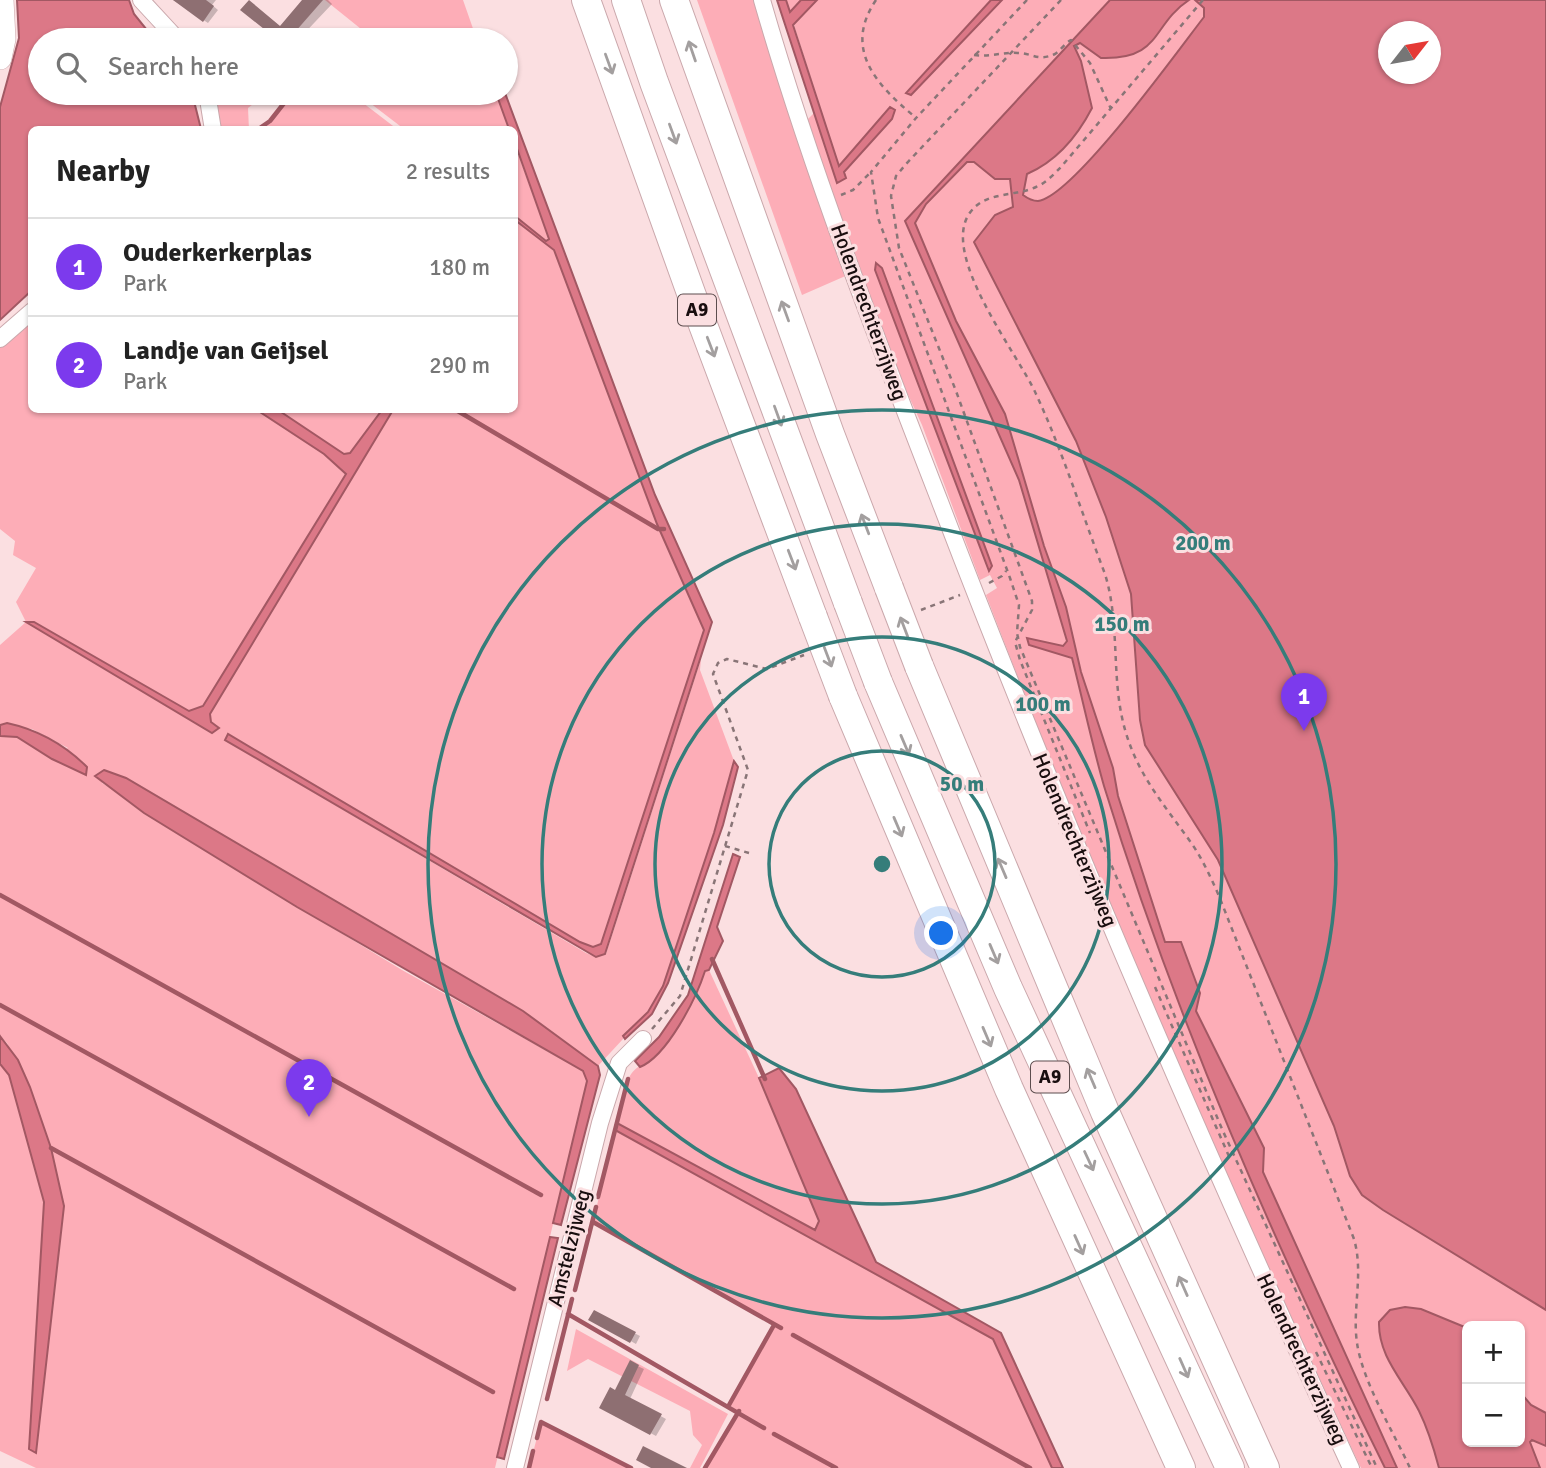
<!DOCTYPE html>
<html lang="en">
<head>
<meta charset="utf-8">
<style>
  :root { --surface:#fff; --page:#f2f2f2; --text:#222; --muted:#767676; --line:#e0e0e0; --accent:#7c3aed }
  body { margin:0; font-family:Signika,sans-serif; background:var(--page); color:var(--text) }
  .controls { position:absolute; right:21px; bottom:21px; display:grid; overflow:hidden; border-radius:10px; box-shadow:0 2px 5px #0004 }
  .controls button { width:63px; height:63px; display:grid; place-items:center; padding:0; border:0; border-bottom:2px solid var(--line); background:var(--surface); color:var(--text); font:35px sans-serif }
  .compass { position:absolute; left:1378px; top:21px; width:63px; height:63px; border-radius:50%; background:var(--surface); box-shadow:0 2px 5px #0004; rotate:59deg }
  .you { position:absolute; left:942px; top:934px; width:24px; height:24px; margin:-18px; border:5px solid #fff; border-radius:50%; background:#1a73e8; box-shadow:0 0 0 10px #1a73e833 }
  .badge { display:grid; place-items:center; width:46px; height:46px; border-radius:50%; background:var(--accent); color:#fff; font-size:23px; font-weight:700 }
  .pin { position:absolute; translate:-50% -58px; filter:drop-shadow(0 2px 4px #0008) }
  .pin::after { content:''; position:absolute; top:37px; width:24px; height:21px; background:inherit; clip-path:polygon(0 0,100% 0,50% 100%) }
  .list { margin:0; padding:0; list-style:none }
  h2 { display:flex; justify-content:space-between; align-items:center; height:91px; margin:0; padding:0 28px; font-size:30px }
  h2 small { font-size:23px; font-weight:400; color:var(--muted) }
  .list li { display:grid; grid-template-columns:46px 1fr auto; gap:21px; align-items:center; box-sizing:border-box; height:98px; padding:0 28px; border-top:2px solid var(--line) }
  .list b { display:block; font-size:26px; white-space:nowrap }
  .list p { margin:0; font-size:23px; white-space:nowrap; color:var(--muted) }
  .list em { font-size:23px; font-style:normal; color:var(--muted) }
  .icon { flex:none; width:38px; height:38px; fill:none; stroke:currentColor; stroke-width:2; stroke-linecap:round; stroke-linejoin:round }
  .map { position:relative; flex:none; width:1546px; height:1468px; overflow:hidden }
  .search { position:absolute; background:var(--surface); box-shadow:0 2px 5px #0004; left:28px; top:28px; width:490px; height:77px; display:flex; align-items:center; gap:18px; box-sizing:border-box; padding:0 24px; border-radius:38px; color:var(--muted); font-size:26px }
  .panel { position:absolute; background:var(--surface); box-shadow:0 2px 5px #0004; left:28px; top:126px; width:490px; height:287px; border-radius:10px }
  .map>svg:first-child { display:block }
  .green { fill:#fdadb7; fill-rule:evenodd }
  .water { fill:#dc7887; stroke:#a25863; stroke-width:2; fill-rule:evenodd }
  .shadow { fill:#0003 }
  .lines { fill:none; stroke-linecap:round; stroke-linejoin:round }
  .stream { stroke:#a25863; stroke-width:4.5 }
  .building { fill:#8e6f72 }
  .street-casing { stroke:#caa8ac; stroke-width:18 }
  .secondary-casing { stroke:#caa8ac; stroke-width:24 }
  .highway-casing { stroke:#caa8ac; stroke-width:30 }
  .path { stroke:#897577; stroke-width:2.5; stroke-dasharray:5 5; stroke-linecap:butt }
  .street { stroke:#fff; stroke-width:16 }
  .secondary { stroke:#fff; stroke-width:23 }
  .highway { stroke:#fff; stroke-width:28 }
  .highway-bridge-casing { stroke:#caa8ac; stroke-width:30; stroke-linecap:butt }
  .highway-bridge { stroke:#fff; stroke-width:28 }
  .oneway { stroke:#a39f9f }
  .ring { fill:none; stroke:#357d7a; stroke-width:3.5 }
  .labels { text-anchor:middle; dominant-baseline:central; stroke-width:6; stroke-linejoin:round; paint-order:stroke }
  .shield { fill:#fbdfe1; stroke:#5d4d4e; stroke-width:2 }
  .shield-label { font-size:19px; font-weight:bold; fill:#190e0f }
  .street-label { font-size:21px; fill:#190e0f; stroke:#fbdfe1 }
  .centre { fill:#357d7a; stroke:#fbdfe1; stroke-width:3.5 }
  .ring-label { font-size:21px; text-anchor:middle; font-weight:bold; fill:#357d7a; stroke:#fbdfe1; stroke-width:6; stroke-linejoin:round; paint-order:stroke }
</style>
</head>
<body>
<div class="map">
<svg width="1546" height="1468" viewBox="0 0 1546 1468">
  <rect width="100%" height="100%" fill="#fbdfe1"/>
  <path class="green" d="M325 0H463L477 40H369L371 37Z
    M697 0H758L800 127 820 107 786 0H1546V1468H1361C1225 1182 1099 890 986 595L997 588 990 575 980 580 922 425 846 260 850 274 802 295ZM1388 32H1430V74H1388ZM1467 1326H1520V1442H1467Z
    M212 93H267L248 108 249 130 221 129Z
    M294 93H350L397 129 260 130Z
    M357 93H496L509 129H404Z
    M514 143 549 239 546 241 515 216Z
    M515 220 554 250 657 524 704 630 601 945 593 947 580 942 228 735 225 740 586 953 596 957 606 954 701 659 700 670 734 761 714 833 663 986 648 1012 598 1066 523 1011 126 778 104 770 102 783 135 803 144 813 402 970 583 1071 587 1081 495 1468H36L0 1451V1064L9 1075 44 1202 29 1449 36 1452 64 1206 51 1148 7 1043 0 1036V736L17 737 52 759 68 748 32 729 0 725V645L26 622 16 602 36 568 13 555 15 541 0 529V346L31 317 32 410H257L324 454 346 473 203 706 189 711 35 622H28L212 733 210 714 393 410H514Z
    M278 410H382L350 453 343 455Z
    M709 970 759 1078 819 1221 815 1230 617 1123C620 1109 622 1093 628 1080 634 1066 644 1065 654 1055 678 1033 695 1001 705 971Z
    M615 1130 993 1339 1052 1468H705L739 1412 729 1405 774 1325 593 1222Z
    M576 1329 728 1414 700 1468H690L702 1445 693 1435 690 1411 588 1359 567 1371Z
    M541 1422 631 1468H529Z"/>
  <path class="water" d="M17 0H129L134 14 155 40H40V93H192L201 129 32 130 31 291 0 320V107L19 38Z
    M777 0H786L790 12 801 0H817L793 25 839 166 890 107 895 110 892 119 844 172 846 178 837 183Z
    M991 0H1002L911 95 906 93Z
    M1110 0H1189C1151 25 1162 60 1101 58L1080 43 1074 46 1081 61 1092 108C1077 137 1057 161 1027 174L1023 195C1027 198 1032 201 1038 201 1073 197 1179 49 1204 17V8L1195 0H1546V1310L1383 1210 1362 1195 1350 1176 1334 1126 1218 860 1145 745 1140 720 1131 594 1106 517 1076 441 974 242 995 215 1013 207 1010 179H995L974 162H967L926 204 915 223 956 321 1005 414 1044 546 1066 607 1081 672 1113 768 1118 796 1165 942H1181L1200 993 1196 1011 1264 1148 1263 1172 1397 1468H1385C1276 1248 1176 1021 1104 786 1092 744 1083 701 1072 658L1029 645 1027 638 1063 646 1067 641 1019 480 905 221ZM1388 32H1430V74H1388Z
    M496 93H505L655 495 712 622 605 954 596 957 225 740 228 734 580 942 593 947 601 944 704 630 657 524 554 250 515 220V216L546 241 549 239 515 143 514 130 509 129Z
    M876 263 882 268 992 566 989 571 875 270Z
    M257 410H278L344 454 350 453 382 410H393L210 714 211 722 219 728 212 733 26 622H34L189 711 203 706 346 474 324 454Z
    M7 723C39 730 64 744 87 767L86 775 52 759 17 737 0 736V725Z
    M734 761 738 767 723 825 668 983 652 1014 625 1039 623 1036 648 1012 663 986 714 833Z
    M104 770 126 778 523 1011 598 1066 600 1075 561 1225 553 1223 587 1081 583 1071 297 907 144 813 95 776Z
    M733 854 740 857 717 927 723 941 709 970 705 971C696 999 667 1056 640 1067L635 1061 659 1037 688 995Z
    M0 1036 18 1060 30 1087 51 1148 64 1206 36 1453 29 1449 44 1202 9 1075 0 1064Z
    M779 1068 796 1089 876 1262 1001 1333 1063 1468H1052L993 1339 615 1130 617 1123 815 1230 819 1221 759 1078Z
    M550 1237 558 1238 504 1459 497 1457Z
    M1405 1307 1421 1309 1467 1328V1442H1520V1392L1531 1405 1546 1413V1446L1532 1440 1530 1442 1540 1468H1439C1434 1449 1428 1429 1419 1411 1404 1381 1378 1357 1379 1322L1390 1310Z"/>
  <path class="shadow" d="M173 0H216L212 5 218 10 208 23Z
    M307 0H328L332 4 298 40H265L271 33 263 13 281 27Z
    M595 1313 640 1336 636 1344 591 1319Z
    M631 1363 644 1369 630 1399 666 1419 656 1436 601 1407 616 1392Z"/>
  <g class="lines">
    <path class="stream" d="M257 130 270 121 292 93
      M456 410 658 529H664
      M0 895 541 1195
      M712 959 765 1079
      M0 1005 514 1289
      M51 1148 493 1392
      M598 1197 628 1079
      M593 1222 781 1328
      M575 1290 596 1207
      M568 1314 764 1428
      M793 1335 1030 1468
      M547 1399 572 1299
      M729 1405 774 1325
      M774 1434 836 1468
      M537 1438 541 1422 631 1468
      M529 1468 533 1451
      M705 1468 739 1411"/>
  </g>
  <path class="building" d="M173 0H206L214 6 203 22Z
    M249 0 280 26 302 0H323L288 40H263L269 33 240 10Z
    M594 1310 636 1332 630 1343 588 1320Z
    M630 1360 639 1365 625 1395 662 1414 650 1435 599 1408 610 1387 615 1390Z
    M643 1446 687 1468H651L636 1460Z"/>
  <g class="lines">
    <g class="street-casing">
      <path id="street" d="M141 0 178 40
        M762 0C811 170 876 337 940 502 1065 829 1204 1150 1351 1468
        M207 93 213 130
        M0 339 32 311
        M515 1468 600 1123 619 1063 643 1039"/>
    </g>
    <g class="secondary-casing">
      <path id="secondary" d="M0 58 4 39 2 0"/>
    </g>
    <g class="highway-casing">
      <path id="highway" d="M586 0 691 293 813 617
        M626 0 654 82 848 603
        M674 0 830 434 889 588
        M919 666 1105 1112 1265 1468
        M878 682 1008 988 1230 1468
        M843 696 1009 1089 1181 1468"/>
    </g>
    <path class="path" d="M876 0C842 50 878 86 915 117
      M1027 0 916 118 871 172 878 218 1010 578 1019 605 1017 633 1020 647 1222 1129 1377 1468
      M1061 0 906 164 896 176 891 196 899 248 956 391 1032 601V610L1015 642 1020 660 1090 833
      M1203 0 1061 167C1054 174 1046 183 1036 187 1014 197 984 191 969 214 941 257 1018 354 1036 394 1063 452 1082 514 1105 574 1121 626 1110 681 1126 733 1139 777 1166 807 1192 844 1203 860 1211 878 1219 896L1354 1239C1364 1274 1352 1308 1357 1343 1363 1383 1393 1431 1410 1468
      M974 55C990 57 1003 52 1018 53 1033 53 1037 62 1055 54 1061 50 1065 43 1071 40L1090 63 1111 109
      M841 195 853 190 871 172
      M989 583 1002 576 1006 571
      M921 610 960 595
      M725 846 749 853
      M1155 987 1231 1161
      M652 1029 680 996 748 770 713 674 718 663 727 659 767 669 804 655
      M1316 1352 1372 1468"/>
    <use href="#street" class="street"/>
    <use href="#secondary" class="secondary"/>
    <use href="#highway" class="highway"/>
    <g class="highway-bridge-casing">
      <path id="highway-bridge" d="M889 588 919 666
        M848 603 878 682
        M813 617 843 696"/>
    </g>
    <use href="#highway-bridge" class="highway-bridge"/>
  </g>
  <defs><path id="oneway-shaft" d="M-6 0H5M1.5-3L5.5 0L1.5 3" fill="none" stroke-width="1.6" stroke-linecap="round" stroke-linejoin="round" transform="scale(1.75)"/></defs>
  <g class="oneway">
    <use href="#oneway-shaft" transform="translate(692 51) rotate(-109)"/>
    <use href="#oneway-shaft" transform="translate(609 64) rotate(70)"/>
    <use href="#oneway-shaft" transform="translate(673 134) rotate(70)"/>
    <use href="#oneway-shaft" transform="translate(785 311) rotate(-110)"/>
    <use href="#oneway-shaft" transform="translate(711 347) rotate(69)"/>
    <use href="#oneway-shaft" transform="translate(778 416) rotate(70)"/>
    <use href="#oneway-shaft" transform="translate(865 524) rotate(-111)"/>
    <use href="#oneway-shaft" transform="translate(792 560) rotate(69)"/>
    <use href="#oneway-shaft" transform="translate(904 627) rotate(-111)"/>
    <use href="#oneway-shaft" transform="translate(828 657) rotate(69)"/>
    <use href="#oneway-shaft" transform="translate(905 745) rotate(67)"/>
    <use href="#oneway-shaft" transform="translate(898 827) rotate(67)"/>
    <use href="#oneway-shaft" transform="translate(1002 868) rotate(-113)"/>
    <use href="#oneway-shaft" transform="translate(994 954) rotate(67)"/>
    <use href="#oneway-shaft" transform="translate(987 1037) rotate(67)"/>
    <use href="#oneway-shaft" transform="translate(1091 1078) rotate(-113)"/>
    <use href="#oneway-shaft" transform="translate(1089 1161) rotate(65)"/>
    <use href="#oneway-shaft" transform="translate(1079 1245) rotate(66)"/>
    <use href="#oneway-shaft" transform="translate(1183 1286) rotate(-114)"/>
    <use href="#oneway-shaft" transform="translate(1184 1368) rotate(66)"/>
  </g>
  <g class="ring">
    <circle cx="882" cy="864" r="113"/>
    <circle cx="882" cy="864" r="227"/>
    <circle cx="882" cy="864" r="340"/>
    <circle cx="882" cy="864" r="454"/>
  </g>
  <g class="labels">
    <g class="shield">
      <rect x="678" y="294.5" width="38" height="31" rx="5"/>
      <rect x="1031" y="1061.5" width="38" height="31" rx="5"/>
    </g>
    <g class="shield-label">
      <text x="697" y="310">A9</text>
      <text x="1050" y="1077">A9</text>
    </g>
    <g class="street-label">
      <text transform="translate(869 312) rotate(70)">Holendrechterzijweg</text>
      <text transform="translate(1075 840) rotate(67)">Holendrechterzijweg</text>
      <text transform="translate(569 1248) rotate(-76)">Amstelzijweg</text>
      <text transform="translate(1302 1359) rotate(65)">Holendrechterzijweg</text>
    </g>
  </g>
  <circle cx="882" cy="864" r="10" class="centre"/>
  <g class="ring-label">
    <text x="1203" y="550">200 m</text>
    <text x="1122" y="631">150 m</text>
    <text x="1043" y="711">100 m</text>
    <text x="962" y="791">50 m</text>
  </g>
</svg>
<div class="controls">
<button>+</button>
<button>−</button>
</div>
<svg class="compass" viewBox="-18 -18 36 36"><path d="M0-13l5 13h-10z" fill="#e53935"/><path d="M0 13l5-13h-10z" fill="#767676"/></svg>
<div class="you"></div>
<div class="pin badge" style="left:1304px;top:731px">1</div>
<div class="pin badge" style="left:309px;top:1117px">2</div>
<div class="search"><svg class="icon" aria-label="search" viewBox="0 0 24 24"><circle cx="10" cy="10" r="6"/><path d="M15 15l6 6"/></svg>Search here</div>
<section class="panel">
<h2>Nearby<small>2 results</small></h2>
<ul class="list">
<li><span class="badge">1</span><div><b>Ouderkerkerplas</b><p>Park</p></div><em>180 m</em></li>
<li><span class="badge">2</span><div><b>Landje van Geijsel</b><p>Park</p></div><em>290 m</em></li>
</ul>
</section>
</div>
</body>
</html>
